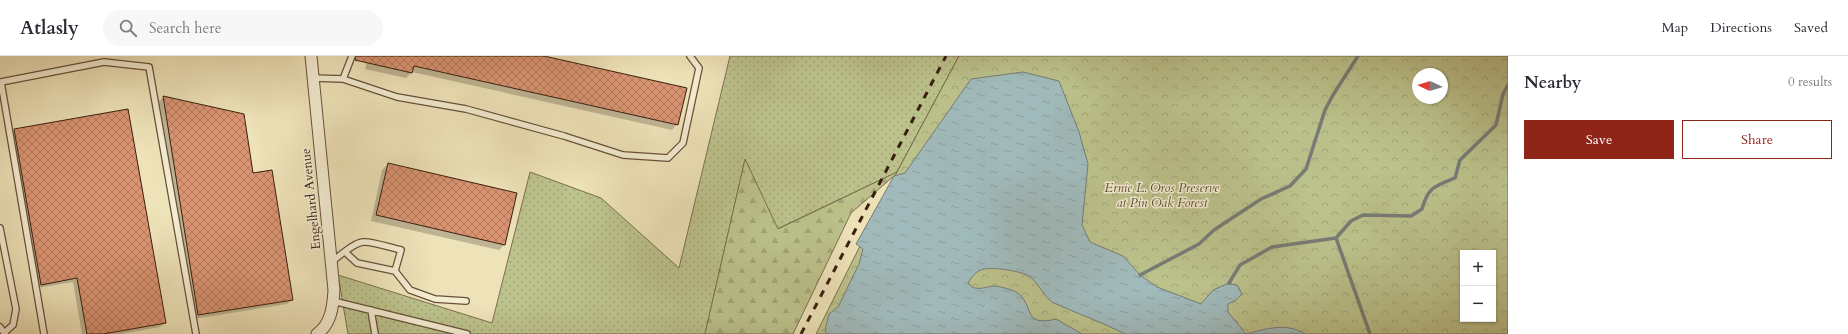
<!DOCTYPE html>
<html lang="en">
<head>
<meta charset="utf-8">
<style>
  :root { --surface:#fff; --page:#f7f7f7; --text:#2b2b33; --muted:#7c7c81; --line:#e1e1e2; --accent:#8f2418 }
  body { margin:0; font-family:Cardo,serif; background:var(--page); color:var(--text) }
  .controls { position:absolute; right:12px; bottom:12px; display:grid; overflow:hidden; border-radius:0px; box-shadow:0 1px 3px #0004 }
  .controls button { width:36px; height:36px; display:grid; place-items:center; padding:0; border:0; border-bottom:1px solid var(--line); background:var(--surface); color:var(--text); font:20px sans-serif }
  .compass { position:absolute; left:1412px; top:12px; width:36px; height:36px; border-radius:50%; background:var(--surface); box-shadow:0 1px 3px #0004; rotate:274deg }
  .list { margin:0; padding:0; list-style:none }
  h2 { display:flex; justify-content:space-between; align-items:center; height:52px; margin:0; padding:0 16px; font-size:17px }
  h2 small { font-size:13px; font-weight:400; color:var(--muted) }
  .actions { display:flex; gap:8px; padding:12px 16px }
  .actions a { flex:1; padding:9px 0; border:1px solid var(--accent); border-radius:0px; text-align:center; font-size:14px; color:var(--accent) }
  .actions .main { background:var(--accent); color:#fff }
  .icon { flex:none; width:22px; height:22px; fill:none; stroke:currentColor; stroke-width:2; stroke-linecap:round; stroke-linejoin:round }
  .map { position:relative; flex:none; width:1508px; height:278px; overflow:hidden }
  header { display:flex; align-items:center; gap:24px; box-sizing:border-box; height:56px; padding:0 20px; background:var(--surface); border-bottom:1px solid var(--line) }
  header strong { font-size:19px }
  nav { display:flex; gap:22px; margin-inline-start:auto; font-size:14px }
  .search { width:280px; height:36px; background:var(--page); display:flex; align-items:center; gap:10px; box-sizing:border-box; padding:0 14px; border-radius:22px; color:var(--muted); font-size:15px }
  main { display:flex }
  aside { flex:1; background:var(--surface) }
  .map>svg:first-child { display:block }
  .grass { fill:url(#grass-dots); stroke:#7a704e }
  .forest { fill:url(#forest-firs); stroke:#7a704e }
  .park { fill:url(#park-crowns); stroke:#7a704e; fill-rule:evenodd }
  .water { fill:url(#water-ripples); stroke:#777c76 }
  .shadow { fill:#0003 }
  .lines { fill:none; stroke-linecap:round; stroke-linejoin:round }
  .stream { stroke:#777c76; stroke-width:3.5 }
  .building { fill:url(#building-cross-hatch); stroke:#391f0f }
  .service-casing { stroke:#665039; stroke-width:8 }
  .minor-casing { stroke:#665039; stroke-width:13 }
  .service { stroke:#f4ecd1; stroke-width:5.5 }
  .minor { stroke:#f4ecd1; stroke-width:11 }
  .rail { stroke:#391f0f; stroke-width:3; stroke-dasharray:7 7; stroke-linecap:butt }
  .labels { text-anchor:middle; dominant-baseline:central; stroke-width:3; stroke-linejoin:round; paint-order:stroke }
  .park-label { font-size:13px; font-style:italic; fill:#605034; stroke:#f4ecd1 }
  .street-label { font-size:13px; fill:#391f0f; stroke:#f4ecd1 }
</style>
</head>
<body>
<header>
<strong>Atlasly</strong>
<div class="search"><svg class="icon" aria-label="search" viewBox="0 0 24 24"><circle cx="10" cy="10" r="6"/><path d="M15 15l6 6"/></svg>Search here</div>
<nav><a>Map</a><a>Directions</a><a>Saved</a></nav>
</header>
<main>
<div class="map">
<svg width="1508" height="278" viewBox="0 0 1508 278">
  <defs>
    <pattern id="grass-dots" width="8" height="8" patternUnits="userSpaceOnUse"><rect width="8" height="8" fill="#bcc28c"/><path d="M2 2h.1M6 6h.1" fill="none" stroke="#a2a678" stroke-width="1.8" stroke-linecap="round"/></pattern>
    <pattern id="forest-firs" width="22" height="20" patternUnits="userSpaceOnUse"><rect width="22" height="20" fill="#bcc28c"/><path d="M5 1l3.5 6h-7zM16 11l3.5 6h-7z" fill="#a2a678"/></pattern>
    <pattern id="park-crowns" width="20" height="18" patternUnits="userSpaceOnUse"><rect width="20" height="18" fill="#bcc28c"/><path d="M2 6a3 3 0 1 1 6 0M12 15a3 3 0 1 1 6 0" fill="none" stroke="#a2a678"/></pattern>
    <pattern id="water-ripples" width="26" height="14" patternUnits="userSpaceOnUse"><rect width="26" height="14" fill="#a0babb"/><path d="M2 4q2-2 4 0t4 0M15 11q2-2 4 0t4 0" fill="none" stroke="#8b9fa0"/></pattern>
    <pattern id="building-cross-hatch" width="8" height="8" patternUnits="userSpaceOnUse"><rect width="8" height="8" fill="#da9472"/><path d="M0 0l8 8M0 8l8-8" fill="none" stroke="#b2785c"/></pattern>
  </defs>
  <rect width="100%" height="100%" fill="#eee2b8"/>
  <filter id="stains"><feTurbulence type="fractalNoise" baseFrequency=".005" numOctaves="4"/><feColorMatrix values="0 0 0 0 .2 0 0 0 0 .09 0 0 0 0 .02 0 0 0 .5 -.17"/></filter>
  <radialGradient id="worn" r=".72"><stop offset=".6" stop-color="#630" stop-opacity="0"/><stop offset="1" stop-color="#630" stop-opacity=".3"/></radialGradient>
  <path class="grass" d="M730 0H959L897 116 777 173 745 104 705 278H348L338 219 492 267 530 116 601 142 679 212Z"/>
  <path class="forest" d="M959 0 904 117 894 120 851 157 793 278H705L745 103 778 173 897 116Z"/>
  <path class="park" d="M959 0H1508V278H816L897 116ZM1418 18H1442V42H1418ZM1463 197H1493V263H1463Z"/>
  <path class="water" d="M1023 16 1059 25 1079 76 1088 108 1082 169 1090 186 1123 200 1140 219 1157 231 1201 248 1213 234 1229 227 1238 230 1242 238 1236 244 1228 248V256L1246 278C1266 273 1286 266 1305 278H1125C1102 266 1078 258 1054 247 1044 242 1039 227 1029 220 1021 215 990 210 981 214 975 216 971 222 968 227 976 237 985 230 995 230 1001 231 1011 233 1016 236 1035 247 1021 272 1056 263L1082 278H827L825 275 829 258 838 251 841 245 859 208 863 193 856 188 894 120 905 117 971 23Z"/>
  <path class="shadow" d="M368 0H540L677 68 672 74 412 16 406 22 365 13Z
    M164 41 253 119 292 244 287 248 194 263 159 45Z
    M15 74 165 267 160 271 121 278H82L73 226 37 232 10 78Z
    M388 108 504 189 499 194 371 165 382 114Z"/>
  <g class="lines">
    <path class="stream" d="M1336 182 1370 278
      M1140 219 1199 188 1214 174 1261 143 1290 130 1306 113 1325 54 1333 39 1358 0
      M1229 227 1240 209 1272 191 1336 182 1351 165 1363 159 1411 160 1422 153C1428 131 1435 130 1455 122L1460 104 1496 69 1503 38 1508 29"/>
  </g>
  <path class="building" d="M356 0H544L687 32 678 69 414 10 412 17 355 4Z
    M163 40 244 58 253 117 272 114 293 244 198 259Z
    M128 53 166 267 103 278H87L77 222 41 229 14 73Z
    M388 107 517 137 505 189 376 159Z"/>
  <g class="lines">
    <g class="service-casing">
      <path id="service" d="M313 22 343 23 397 41 466 53 564 80 623 99 668 102 683 87 699 12 690 0
        M343 23 352 0
        M0 172 16 253 13 269 5 276
        M331 206C340 200 353 187 363 186 372 185 391 192 401 194L395 215 357 207 345 196
        M395 215 410 234 435 243 466 245
        M333 245 467 278
        M371 254 375 278
        M0 271 5 278
        M44 278 1 26 104 6 149 11 196 278"/>
    </g>
    <g class="minor-casing">
      <path id="minor" d="M311 0 334 234C333 251 331 268 317 278"/>
    </g>
    <use href="#service" class="service"/>
    <use href="#minor" class="minor"/>
    <path class="rail" d="M801 278 946 0"/>
  </g>
  <g class="labels">
    <g class="park-label">
      <text x="1162" y="132">Ernie L. Oros Preserve<tspan x="1162" dy="15">at Pin Oak Forest</tspan></text>
    </g>
    <g class="street-label">
      <text transform="translate(311 143) rotate(-96)">Engelhard Avenue</text>
    </g>
  </g>
  <rect width="100%" height="100%" filter="url(#stains)"/>
  <rect width="100%" height="100%" fill="url(#worn)"/>
</svg>
<div class="controls">
<button>+</button>
<button>−</button>
</div>
<svg class="compass" viewBox="-18 -18 36 36"><path d="M0-13l5 13h-10z" fill="#e53935"/><path d="M0 13l5-13h-10z" fill="#7c7c81"/></svg>
</div>
<aside>
<h2>Nearby<small>0 results</small></h2>
<ul class="list">
</ul>
<div class="actions"><a class="main">Save</a><a>Share</a></div>
</aside>
</main>
</body>
</html>
